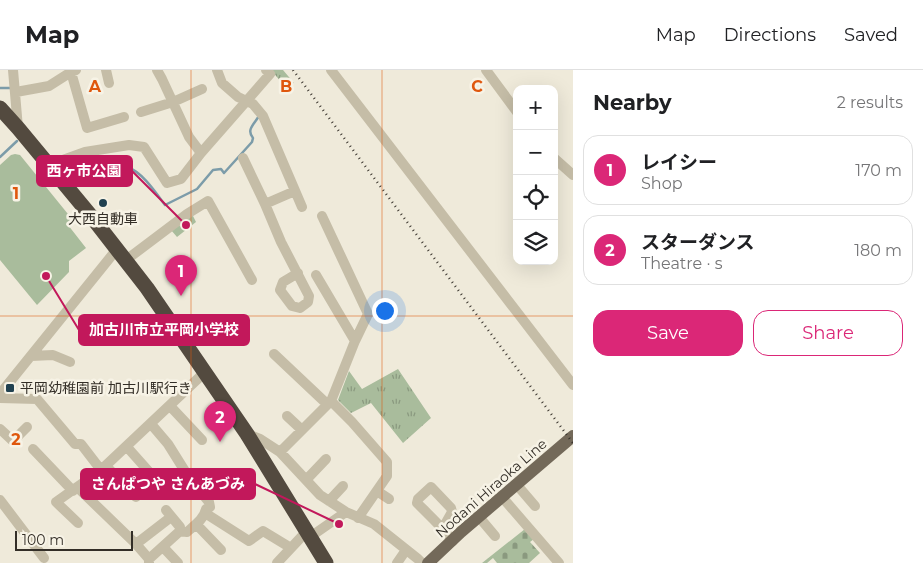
<!DOCTYPE html>
<html lang="en">
<head>
<meta charset="utf-8">
<style>
  :root { --surface:#fff; --page:#f6f6f6; --text:#202124; --muted:#757577; --line:#e0e0e0; --accent:#db2777 }
  body { margin:0; font-family:Montserrat,"Noto Sans JP",sans-serif; background:var(--page); color:var(--text) }
  .controls { position:absolute; right:15px; top:15px; display:grid; overflow:hidden; border-radius:10px; box-shadow:0 5px 20px #0002 }
  .controls button { width:45px; height:45px; display:grid; place-items:center; padding:0; border:0; border-bottom:1px solid var(--line); background:var(--surface); color:var(--text); font:25px sans-serif }
  .scale { position:absolute; left:15px; bottom:12px; width:118px; box-sizing:border-box; padding-left:5px; border:2px solid #332e27; border-top:0; font-size:14px; line-height:18px; white-space:nowrap; color:#332e27; -webkit-text-stroke:4px #f7f3e6; paint-order:stroke }
  .you { position:absolute; left:384px; top:240px; width:18px; height:18px; margin:-12px; border:4px solid #fff; border-radius:50%; background:#1a73e8; box-shadow:0 0 0 8px #1a73e833 }
  .badge { display:grid; place-items:center; width:32px; height:32px; border-radius:50%; background:var(--accent); color:#fff; font-size:16px; font-weight:700 }
  .pin { position:absolute; translate:-50% -41px; filter:drop-shadow(0 1px 2px #0008) }
  .pin::after { content:''; position:absolute; top:26px; width:18px; height:15px; background:inherit; clip-path:polygon(0 0,100% 0,50% 100%) }
  .list { margin:0; padding:0; list-style:none }
  h2 { display:flex; justify-content:space-between; align-items:center; height:65px; margin:0; padding:0 20px; font-size:21px }
  h2 small { font-size:16px; font-weight:400; color:var(--muted) }
  .list li { display:grid; grid-template-columns:32px 1fr auto; gap:15px; align-items:center; box-sizing:border-box; height:70px; margin:0 10px 10px; padding:0 10px; border:1px solid var(--line); border-radius:15px }
  .list b { display:block; font-size:19px; white-space:nowrap }
  .list p { margin:0; font-size:16px; white-space:nowrap; color:var(--muted) }
  .list em { font-size:16px; font-style:normal; color:var(--muted) }
  .actions { display:flex; gap:10px; padding:15px 20px }
  .actions a { flex:1; padding:11px 0; border:1px solid var(--accent); border-radius:15px; text-align:center; font-size:18px; color:var(--accent) }
  .actions .main { background:var(--accent); color:#fff }
  .icon { flex:none; width:28px; height:28px; fill:none; stroke:currentColor; stroke-width:2; stroke-linecap:round; stroke-linejoin:round }
  .map { position:relative; flex:none; width:573px; height:493px; overflow:hidden }
  header { display:flex; align-items:center; gap:30px; box-sizing:border-box; height:70px; padding:0 25px; background:var(--surface); border-bottom:1px solid var(--line) }
  header strong { font-size:24px }
  nav { display:flex; gap:28px; margin-inline-start:auto; font-size:18px }
  main { display:flex }
  aside { flex:1; background:var(--surface) }
  .map>svg:first-child { display:block }
  .grass { fill:url(#grass-tufts) }
  .cemetery { fill:url(#cemetery-stones) }
  .pitch { fill:#a9bc9c }
  .lines { fill:none; stroke-linecap:round; stroke-linejoin:round }
  .stream { stroke:#7c9ca9; stroke-width:2.5 }
  .minor { stroke:#c5bda7; stroke-width:10 }
  .major { stroke:#736959; stroke-width:12 }
  .highway { stroke:#534a3f; stroke-width:15 }
  .rail { stroke:#332e27; stroke-width:2.5; stroke-dasharray:1 4; stroke-linecap:butt }
  .grid { fill:none; stroke:#df570d; stroke-width:1; stroke-opacity:0.55 }
  .poi-dot { fill:#214150; stroke:#f7f3e6; stroke-width:2 }
  .labels { text-anchor:middle; dominant-baseline:central; stroke-width:5; stroke-linejoin:round; paint-order:stroke }
  .poi-label { font-size:14px; fill:#332e27; stroke:#f7f3e6 }
  .street-label { font-size:14px; fill:#332e27; stroke:#f7f3e6 }
  .grid-label { font-size:16px; text-anchor:middle; font-weight:bold; fill:#df570d; stroke:#f7f3e6; stroke-width:5; stroke-linejoin:round; paint-order:stroke }
  .leader { fill:none; stroke:#c2185b; stroke-width:2 }
  .callout-dot { fill:#c2185b; stroke:#f7f3e6; stroke-width:2 }
  .callout { fill:#c2185b; stroke:#c2185b; stroke-width:2 }
  .callout-label { font-size:15px; text-anchor:middle; font-weight:bold; fill:#fff }
</style>
</head>
<body>
<header>
<strong>Map</strong>
<nav><a>Map</a><a>Directions</a><a>Saved</a></nav>
</header>
<main>
<div class="map">
<svg width="573" height="493" viewBox="0 0 573 493">
  <defs>
    <pattern id="grass-tufts" width="24" height="20" patternUnits="userSpaceOnUse" patternTransform="scale(1.25)"><rect width="24" height="20" fill="#a9bc9c"/><path d="M3 7l-1-3M5 7V3M7 7l1-3M15 17l-1-3M17 17v-4M19 17l1-3" fill="none" stroke="#8a997f"/></pattern>
    <pattern id="cemetery-stones" width="16" height="16" patternUnits="userSpaceOnUse" patternTransform="scale(1.25)"><rect width="16" height="16" fill="#a9bc9c"/><path d="M2 7V4a2 2 0 0 1 4 0v3zM10 15v-3a2 2 0 0 1 4 0v3z" fill="#8a997f"/></pattern>
  </defs>
  <rect width="100%" height="100%" fill="#efeada"/>
  <path class="grass" d="M271 0H283L294 13 292 14 285 13H282Z
    M192 144 196 152 177 167 171 160 177 154 179 156 186 152Z
    M398 299 431 348 403 373 371 333 351 343 338 330 349 301 362 319Z"/>
  <path class="cemetery" d="M525 459 534 469 530 472 540 483 529 493H497L493 488 487 493H482Z"/>
  <path class="pitch" d="M15 84 20 85 72 149 68 155 86 178 69 191V202L37 235 0 190V95L11 85Z"/>
  <g class="lines">
    <path class="stream" d="M0 18H12
      M0 87 17 71
      M73 112 129 98C142 102 156 123 165 135L197 119 213 100 221 99 224 103 252 72 253 68C246 60 254 54 259 46"/>
    <path class="minor" d="M13 0 18 58
      M106 0 109 13
      M157 0 162 9 189 67 201 83
      M217 0 222 13 238 27 253 34 263 46 302 137
      M331 0 573 315
      M486 0 517 42
      M71 2 87 58 124 47
      M16 22 49 16 71 2 76 0
      M141 42 173 32 202 19
      M243 88 265 134 281 172 309 226 308 232 300 238 292 236 280 220 283 212 298 203
      M554 88 573 105
      M49 95 85 82 129 75 144 77 167 113 181 109 201 83 270 4 266 0
      M265 134 295 121
      M126 190 187 144 208 131 252 210
      M316 205 355 271
      M274 284 327 334
      M31 286 53 285 70 292
      M0 324 117 179
      M0 328 37 329 75 374H81L101 400
      M331 331 352 352 387 392V406L358 448
      M170 336 202 370
      M287 346 302 360
      M0 359 13 371 27 357
      M247 364 260 369 280 382 320 425 346 442 374 454 418 489 422 493
      M127 377 159 413
      M33 379 73 421
      M280 382 331 331 355 271 368 244 322 146
      M106 396 136 427
      M306 410 326 389
      M517 415 535 436
      M77 417 136 474 149 489V493
      M377 421 389 429
      M502 427 559 493
      M0 430 44 488
      M329 431 343 416
      M166 440 180 457V461
      M205 443 249 471 263 461 291 478
      M479 447 495 466
      M78 453 56 432 101 400 205 302
      M196 454 221 480
      M443 458 452 442 451 438 431 417 418 429 417 433C429 445 442 457 453 471
      M310 467 346 442
      M136 474 171 447
      M163 477 178 493
      M149 489 180 461 187 462C195 455 204 449 206 439L210 437 209 432 188 406 168 374 151 354
      M277 493 306 462
      M397 493 406 480"/>
    <path class="major" d="M428 493 461 462 573 366"/>
    <path class="highway" d="M0 38 18 58 91 146 147 218 247 364 326 493"/>
    <path class="rail" d="M293 0 573 373"/>
  </g>
  <path class="grid" d="M191 0V493M382 0V493M0 246H573"/>
  <g class="poi-dot">
    <circle cx="103" cy="133" r="5"/>
    <rect x="5" y="313" width="10" height="10" rx="2.5"/>
  </g>
  <g class="labels">
    <g class="poi-label">
      <text x="103" y="149">大西自動車</text>
      <text x="20" y="318" text-anchor="start">平岡幼稚園前 加古川駅行き</text>
    </g>
    <g class="street-label">
      <text transform="translate(491 418) rotate(-41)">Nodani Hiraoka Line</text>
    </g>
  </g>
  <g class="grid-label">
    <text x="95" y="22">A</text>
    <text x="286" y="22">B</text>
    <text x="477" y="22">C</text>
    <text x="16" y="129">1</text>
    <text x="16" y="375">2</text>
  </g>
  <path class="leader" d="M186 155L132 101M46 206L79 260M339 454L255 414"/>
  <g class="callout-dot">
    <circle cx="186" cy="155" r="5"/>
    <circle cx="46" cy="206" r="5"/>
    <circle cx="339" cy="454" r="5"/>
  </g>
  <g class="callout">
    <rect x="37" y="86" width="95" height="30" rx="5"/>
    <rect x="79" y="245" width="170" height="30" rx="5"/>
    <rect x="81" y="399" width="174" height="30" rx="5"/>
  </g>
  <g class="callout-label">
    <text x="84" y="106">西ヶ市公園</text>
    <text x="164" y="265">加古川市立平岡小学校</text>
    <text x="168" y="419">さんぱつや さんあづみ</text>
  </g>
</svg>
<div class="controls">
<button>+</button>
<button>−</button>
<button><svg class="icon" aria-label="locate" viewBox="0 0 24 24"><circle cx="12" cy="12" r="6"/><path d="M12 2v4M12 18v4M2 12h4M18 12h4"/></svg></button>
<button><svg class="icon" aria-label="layers" viewBox="0 0 24 24"><path d="M12 4l9 5-9 5-9-5zM3 14l9 5 9-5"/></svg></button>
</div>
<div class="scale">100 m</div>
<div class="you"></div>
<div class="pin badge" style="left:181px;top:226px">1</div>
<div class="pin badge" style="left:220px;top:372px">2</div>
</div>
<aside>
<h2>Nearby<small>2 results</small></h2>
<ul class="list">
<li><span class="badge">1</span><div><b>レイシー</b><p>Shop</p></div><em>170 m</em></li>
<li><span class="badge">2</span><div><b>スターダンス</b><p>Theatre · s</p></div><em>180 m</em></li>
</ul>
<div class="actions"><a class="main">Save</a><a>Share</a></div>
</aside>
</main>
</body>
</html>
